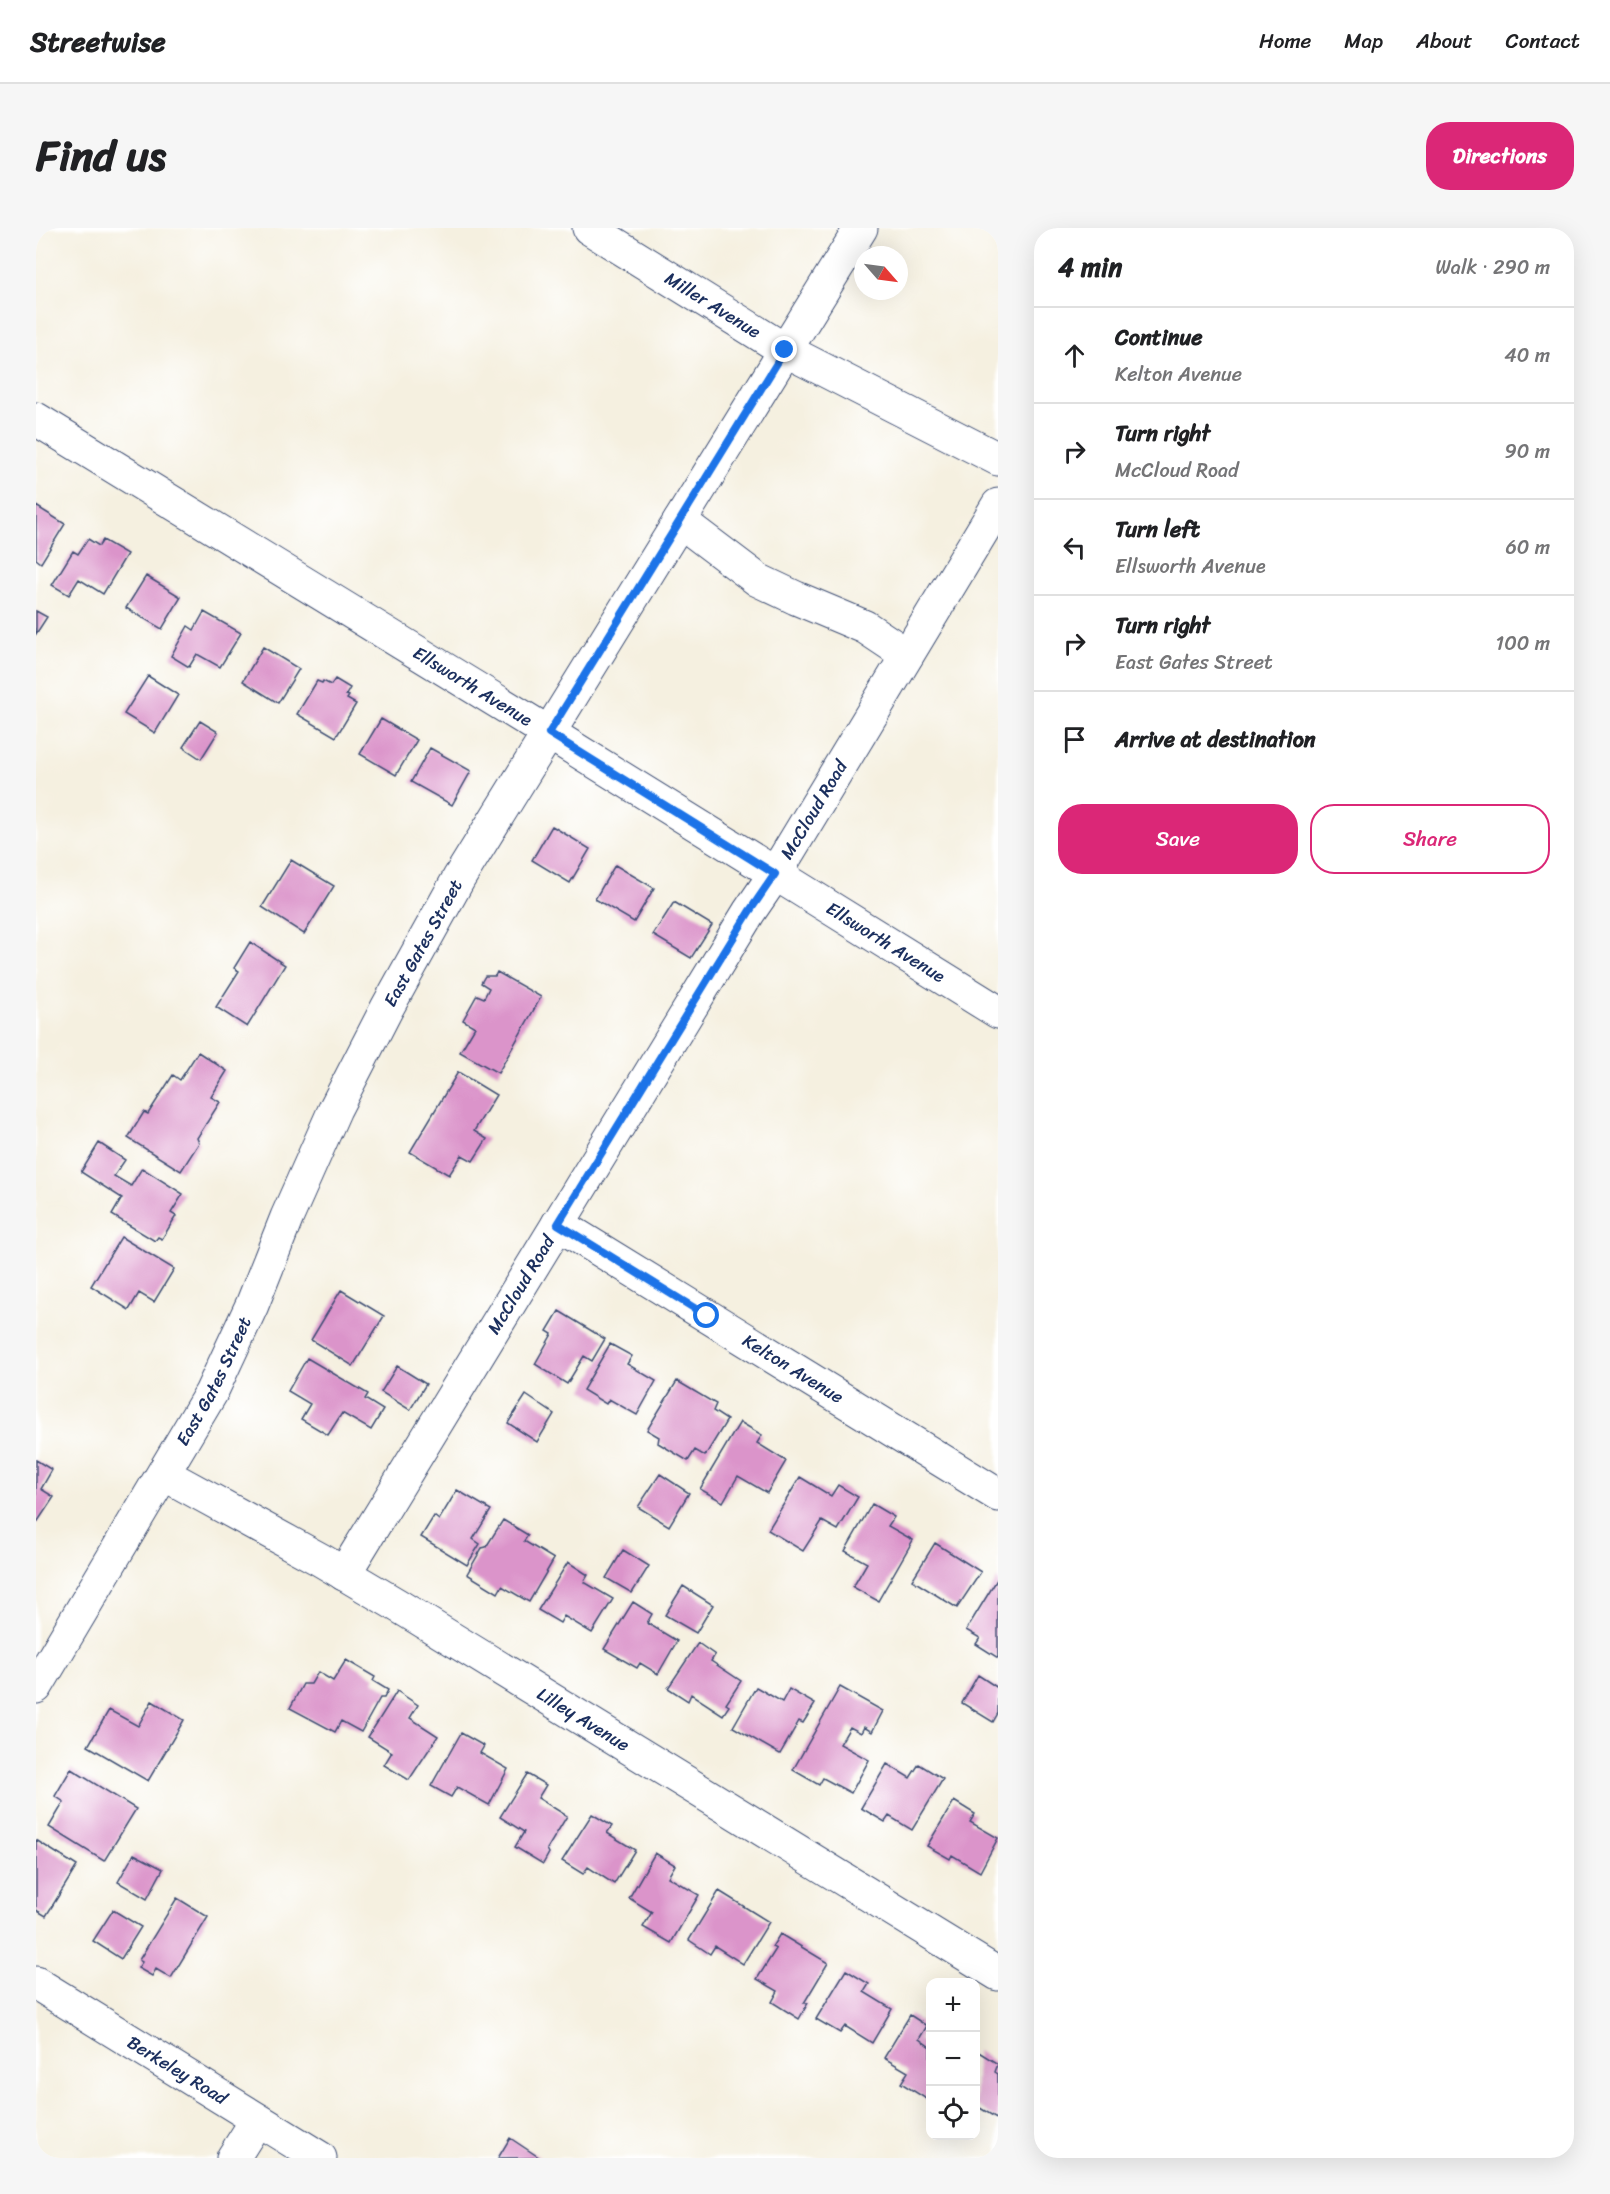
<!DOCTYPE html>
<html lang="en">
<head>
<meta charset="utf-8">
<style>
  :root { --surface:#fff; --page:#f6f6f6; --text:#202124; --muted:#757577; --line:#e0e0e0; --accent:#db2777 }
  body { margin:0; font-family:Sriracha,sans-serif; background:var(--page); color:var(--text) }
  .controls { position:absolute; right:18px; bottom:18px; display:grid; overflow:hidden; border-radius:12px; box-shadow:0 6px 24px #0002 }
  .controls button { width:54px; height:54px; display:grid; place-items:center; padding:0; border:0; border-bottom:2px solid var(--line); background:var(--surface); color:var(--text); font:30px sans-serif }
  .compass { position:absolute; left:818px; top:18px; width:54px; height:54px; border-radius:50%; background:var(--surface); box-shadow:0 6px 24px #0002; rotate:118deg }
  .stop { position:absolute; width:18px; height:18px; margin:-14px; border:4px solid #1a73e8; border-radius:50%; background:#fff }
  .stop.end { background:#1a73e8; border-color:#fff; box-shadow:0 2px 6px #0008 }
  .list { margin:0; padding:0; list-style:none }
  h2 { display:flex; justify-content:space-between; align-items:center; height:78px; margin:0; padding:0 24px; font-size:26px }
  h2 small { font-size:20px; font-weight:400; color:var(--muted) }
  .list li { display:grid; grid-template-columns:39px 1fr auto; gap:18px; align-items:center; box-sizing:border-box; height:96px; padding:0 24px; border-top:2px solid var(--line) }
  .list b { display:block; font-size:22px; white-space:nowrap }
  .list p { margin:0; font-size:20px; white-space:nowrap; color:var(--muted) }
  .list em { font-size:20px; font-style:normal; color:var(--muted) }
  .actions { display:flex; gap:12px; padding:18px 24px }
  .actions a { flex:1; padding:14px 0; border:2px solid var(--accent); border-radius:24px; text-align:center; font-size:21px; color:var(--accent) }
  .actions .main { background:var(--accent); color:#fff }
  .icon { flex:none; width:33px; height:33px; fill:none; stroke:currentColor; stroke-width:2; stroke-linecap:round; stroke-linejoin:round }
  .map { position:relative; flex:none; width:962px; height:1930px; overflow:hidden; border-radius:24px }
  header { display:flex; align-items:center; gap:36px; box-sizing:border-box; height:84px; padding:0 30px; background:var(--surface); border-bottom:2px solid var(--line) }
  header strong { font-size:28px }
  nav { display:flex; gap:33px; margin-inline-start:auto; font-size:21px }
  .intro { display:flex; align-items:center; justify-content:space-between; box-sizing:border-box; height:144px; padding:0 36px }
  h1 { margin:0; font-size:42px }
  .button { padding:15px 27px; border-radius:24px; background:var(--accent); color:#fff; font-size:21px; font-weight:700 }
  main { display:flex; gap:36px; padding:0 36px }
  aside { flex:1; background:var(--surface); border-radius:24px; box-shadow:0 6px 24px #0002 }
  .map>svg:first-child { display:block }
  .building { fill:#db94ca }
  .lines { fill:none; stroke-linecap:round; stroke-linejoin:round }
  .minor-casing { stroke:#3c4c72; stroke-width:35 }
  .minor { stroke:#fff; stroke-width:33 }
  .route { stroke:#1a73e8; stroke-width:8 }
  .labels { text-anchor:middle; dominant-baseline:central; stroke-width:4.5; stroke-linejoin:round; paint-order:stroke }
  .street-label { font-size:18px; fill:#1b2f5e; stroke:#fff }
</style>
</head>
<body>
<header>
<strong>Streetwise</strong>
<nav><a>Home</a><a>Map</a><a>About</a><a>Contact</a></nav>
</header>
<div class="intro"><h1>Find us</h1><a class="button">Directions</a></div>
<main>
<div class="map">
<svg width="962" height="1930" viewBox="0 0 962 1930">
  <rect width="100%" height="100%" fill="#fff"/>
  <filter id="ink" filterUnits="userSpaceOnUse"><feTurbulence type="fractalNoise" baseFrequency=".0167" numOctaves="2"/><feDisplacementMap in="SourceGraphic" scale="12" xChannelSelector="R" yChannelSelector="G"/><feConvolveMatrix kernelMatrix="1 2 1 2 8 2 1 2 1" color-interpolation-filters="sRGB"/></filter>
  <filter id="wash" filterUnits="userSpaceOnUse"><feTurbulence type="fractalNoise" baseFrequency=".008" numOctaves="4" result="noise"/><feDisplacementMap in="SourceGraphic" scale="24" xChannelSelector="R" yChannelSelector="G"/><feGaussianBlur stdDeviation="1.35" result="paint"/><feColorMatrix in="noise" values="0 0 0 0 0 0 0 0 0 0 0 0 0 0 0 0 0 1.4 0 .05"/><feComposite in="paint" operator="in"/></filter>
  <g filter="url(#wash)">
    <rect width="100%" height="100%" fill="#f5f0e0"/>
    <g id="blocks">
      <path class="building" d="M0 278 29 296 5 335 0 331Z
        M52 311 63 318 67 312 91 326 67 366 43 351 33 367 16 357 37 323 42 326Z
        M110 348 145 369 126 401 90 380Z
        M0 383 11 389 0 406Z
        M168 384 205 405 184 439 161 426 153 439 135 428 152 398 158 402Z
        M227 419 263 441 242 475 207 453Z
        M112 448 142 467 119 505 88 486Z
        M299 451 314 460 310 467 313 468 311 471 320 476 300 509 261 486 281 453 286 455 287 453 295 457Z
        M345 491 381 512 360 547 324 526Z
        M164 493 182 504 165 531 147 519Z
        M394 520 435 543 416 577 375 554Z
        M516 598 554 621 534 655 496 632Z
        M255 632 298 658 268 706 226 679Z
        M579 637 618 660 598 694 559 671Z
        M638 674 676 697 655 730 617 707Z
        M214 714 249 737 211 799 180 779 203 743 198 740Z
        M461 744 505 769 462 845 424 824 439 799 427 792 441 767 448 770 453 760 445 755 449 748H459Z
        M162 824 191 843 175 869 184 874 161 910 163 915 145 943 92 910 108 884 112 886 137 847 144 852Z
        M422 844 460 867 438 903 451 911 437 933 426 927 413 947 374 924Z
        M63 915 89 932 78 948 95 958 106 940 147 966 135 985 140 988 126 1011 122 1009 119 1013 76 987 86 970 45 944Z
        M85 1009 138 1041 118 1074 103 1065 93 1082 55 1058Z
        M305 1062 348 1088 317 1138 275 1112Z
        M523 1083 569 1111 556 1133 548 1128 531 1156 499 1136 516 1106 511 1103Z
        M574 1116 596 1128 591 1136 620 1153 601 1187 573 1171 570 1176 547 1162Z
        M271 1130 332 1166 329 1171 347 1182 335 1202 306 1185 292 1207 265 1191 274 1176 252 1163Z
        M361 1138 390 1156 374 1182 345 1164Z
        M641 1153 680 1176 677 1183 691 1192 669 1228 659 1222 652 1233 622 1215 623 1209 611 1202Z
        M490 1167 518 1186 501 1214 472 1195Z
        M704 1194 726 1207 721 1215 750 1233 731 1265 702 1248 687 1274 664 1261Z
        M0 1232 16 1242 5 1261 18 1269 0 1296Z
        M624 1246 653 1265 633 1298 602 1279Z
        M764 1249 795 1268 802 1257 822 1269 802 1302 786 1293 767 1323 732 1302Z
        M421 1262 455 1282 437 1311 444 1316 431 1337 385 1309 398 1288 403 1292Z
        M836 1276 858 1289 852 1298 877 1312 842 1373 817 1359 831 1335 809 1323Z
        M467 1292 492 1307 488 1313 518 1331 493 1374 466 1358 462 1365 431 1346 446 1320 450 1319Z
        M899 1315 945 1344 921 1380 876 1352Z
        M587 1322 613 1338 596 1365 570 1350Z
        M532 1334 552 1347 548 1354 577 1371 556 1405 528 1388 524 1395 502 1382Z
        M962 1350V1430L940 1416 944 1410 930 1402Z
        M647 1358 677 1377 660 1405 629 1387Z
        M597 1374 616 1386 611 1395 641 1413 622 1446 604 1435 601 1440 568 1421Z
        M662 1415 679 1427 675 1433 705 1453 690 1476 693 1478 687 1487 655 1466 652 1473 632 1460Z
        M310 1432 339 1449 337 1453 352 1462 348 1470H344L325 1504 305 1493 299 1504 254 1480 267 1456H275L282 1444 297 1453Z
        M942 1447 962 1460V1485L957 1494 926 1475Z
        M720 1459 746 1474 753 1461 779 1476 767 1495 763 1493 744 1526 697 1499Z
        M804 1459 847 1483 836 1504 828 1499 825 1505 814 1499 804 1516 833 1532 815 1565 787 1550 783 1557 757 1542Z
        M361 1463 382 1477 374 1490 402 1508 373 1552 348 1537 356 1524 332 1509Z
        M116 1473 148 1492 112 1553 52 1518 73 1482 102 1498Z
        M425 1505 448 1518 444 1525 472 1541 453 1577 421 1559 415 1569 395 1558Z
        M851 1536 874 1550 883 1536 907 1551 876 1602 853 1588 849 1594 825 1580Z
        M35 1541 100 1581 68 1633 13 1599 28 1574 19 1568Z
        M491 1546 510 1557 502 1570 531 1588 511 1621 513 1625 507 1636 479 1619 488 1604 464 1589Z
        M918 1573 939 1586 934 1594 962 1610 944 1644 916 1627 914 1631 891 1618Z
        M556 1586 576 1598 571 1605 599 1622 578 1656 552 1639 547 1646 526 1633Z
        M0 1612 41 1638 10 1688 0 1682Z
        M619 1625 639 1637 632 1649 663 1667 635 1715 607 1699 616 1684 593 1670Z
        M98 1626 127 1641 111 1671 82 1654Z
        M683 1663 733 1694 707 1736 679 1718 674 1726 653 1712Z
        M141 1670 172 1689 135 1750 120 1741 116 1748 102 1740 106 1734 103 1732Z
        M77 1682 105 1699 85 1731 57 1713Z
        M744 1706 792 1735 768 1775H772L763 1791 736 1774 742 1763 721 1751 740 1721 736 1719Z
        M810 1742 833 1756 828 1764 856 1781 836 1815 809 1798 804 1805 780 1791Z
        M874 1787 891 1798 883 1811 894 1819V1868L892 1872 865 1855 872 1844 848 1830Z
        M941 1823 962 1836 959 1844 962 1846V1891L939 1877Z
        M474 1910 504 1930H462Z"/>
    </g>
  </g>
  <g filter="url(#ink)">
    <use href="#blocks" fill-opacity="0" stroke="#3c4c72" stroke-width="1.5"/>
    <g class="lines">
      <g class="minor-casing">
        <g id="minor">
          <path id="s1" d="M553 0 749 122 962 231"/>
          <path id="s2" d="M0 191 513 505 962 784"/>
          <path d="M644 293 722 352 760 370 829 399 871 427"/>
          <path id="s3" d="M522 996 962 1267"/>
          <path id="s4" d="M128 1246 285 1332 361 1377 962 1746"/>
          <path id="s5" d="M308 1346 713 684 739 646 962 277"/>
          <path id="s6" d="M0 1459 175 1165 216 1077 251 989 299 881 351 780 423 650 825 0"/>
          <path id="s7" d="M0 1755 284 1930"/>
          <path d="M197 1930 221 1892"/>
        </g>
      </g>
      <use href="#minor" class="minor"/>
    </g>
  </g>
  <g class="lines" filter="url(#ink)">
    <path class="route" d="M671 1088 522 996 713 684 739 646 513 505 749 122"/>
  </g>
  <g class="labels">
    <g class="street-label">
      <text stroke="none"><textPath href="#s1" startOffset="146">Miller Avenue</textPath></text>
      <text stroke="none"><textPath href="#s2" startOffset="512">Ellsworth Avenue</textPath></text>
      <text stroke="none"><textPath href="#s5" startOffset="897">McCloud Road</textPath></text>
      <text stroke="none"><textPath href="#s2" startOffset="998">Ellsworth Avenue</textPath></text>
      <text stroke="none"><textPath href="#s6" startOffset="840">East Gates Street</textPath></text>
      <text stroke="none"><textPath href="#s5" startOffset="339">McCloud Road</textPath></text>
      <text stroke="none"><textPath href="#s3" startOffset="276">Kelton Avenue</textPath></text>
      <text stroke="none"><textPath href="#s6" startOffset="354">East Gates Street</textPath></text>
      <text stroke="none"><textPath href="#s4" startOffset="486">Lilley Avenue</textPath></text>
      <text stroke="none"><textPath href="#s7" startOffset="166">Berkeley Road</textPath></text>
    </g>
  </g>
</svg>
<div class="controls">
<button>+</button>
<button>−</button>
<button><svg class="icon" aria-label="locate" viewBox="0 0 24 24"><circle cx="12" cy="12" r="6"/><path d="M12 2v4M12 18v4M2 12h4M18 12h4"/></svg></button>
</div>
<svg class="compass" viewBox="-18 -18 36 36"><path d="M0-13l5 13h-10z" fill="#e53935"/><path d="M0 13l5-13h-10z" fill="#757577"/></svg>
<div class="stop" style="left:671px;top:1088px"></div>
<div class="stop end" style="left:749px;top:122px"></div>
</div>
<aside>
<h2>4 min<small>Walk · 290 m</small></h2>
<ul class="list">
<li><svg class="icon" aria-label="ahead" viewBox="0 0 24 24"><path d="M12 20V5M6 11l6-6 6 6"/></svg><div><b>Continue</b><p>Kelton Avenue</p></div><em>40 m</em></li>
<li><svg class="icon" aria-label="right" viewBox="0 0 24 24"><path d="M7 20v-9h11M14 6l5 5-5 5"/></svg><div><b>Turn right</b><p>McCloud Road</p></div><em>90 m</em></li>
<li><svg class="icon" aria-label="left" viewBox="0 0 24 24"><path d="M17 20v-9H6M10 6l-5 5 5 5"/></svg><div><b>Turn left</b><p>Ellsworth Avenue</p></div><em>60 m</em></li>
<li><svg class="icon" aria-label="right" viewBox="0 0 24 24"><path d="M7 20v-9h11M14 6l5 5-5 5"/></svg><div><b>Turn right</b><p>East Gates Street</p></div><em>100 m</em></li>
<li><svg class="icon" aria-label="arrive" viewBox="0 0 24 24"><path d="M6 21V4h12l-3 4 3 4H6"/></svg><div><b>Arrive at destination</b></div></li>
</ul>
<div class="actions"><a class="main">Save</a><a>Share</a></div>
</aside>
</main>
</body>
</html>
